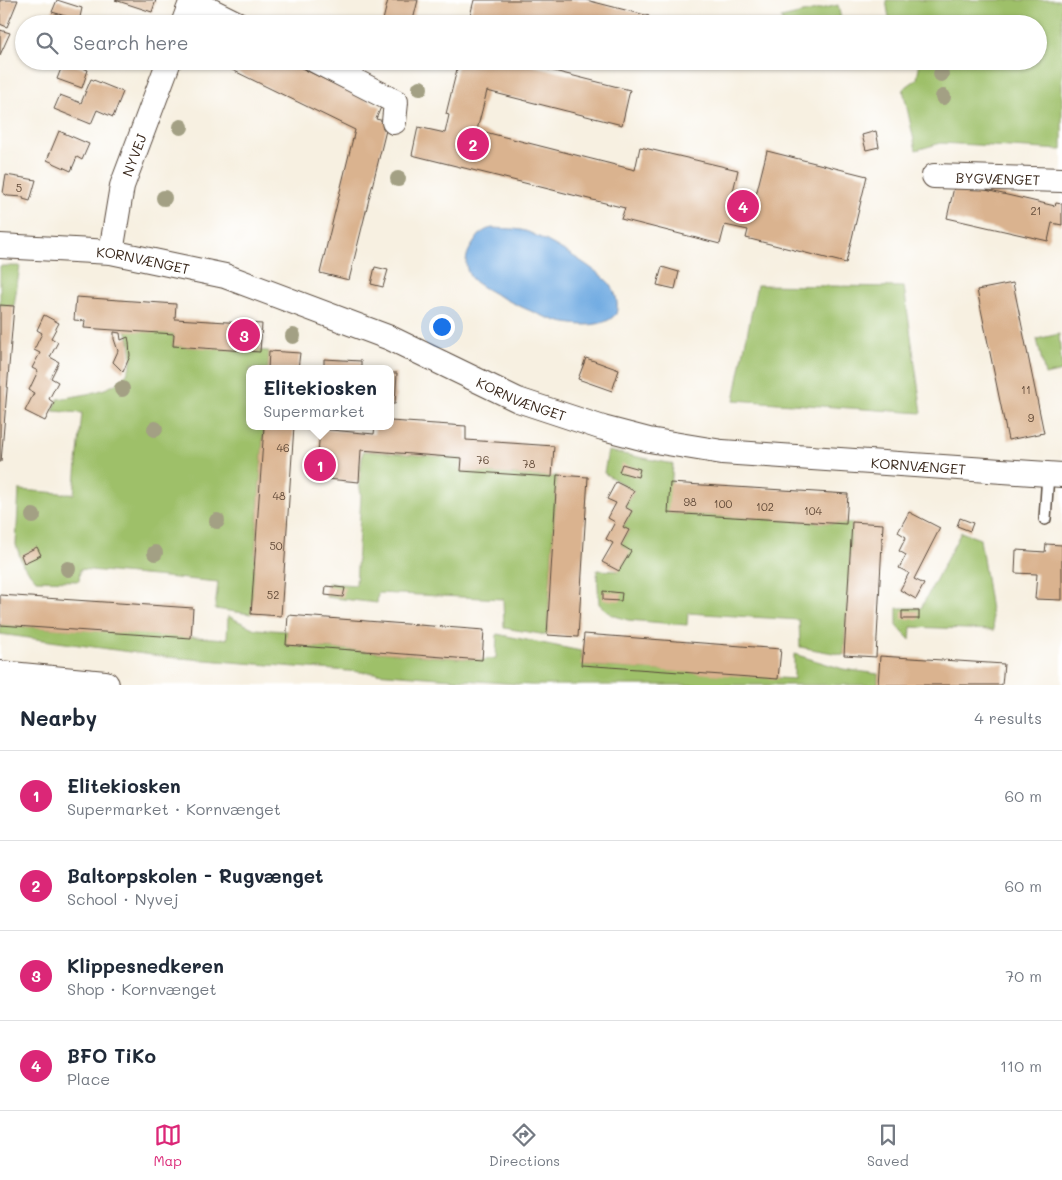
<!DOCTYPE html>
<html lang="en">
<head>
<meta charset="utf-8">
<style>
  :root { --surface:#fff; --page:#f2f2f3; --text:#1f2937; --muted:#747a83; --line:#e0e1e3; --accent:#db2777 }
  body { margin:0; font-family:Mali,sans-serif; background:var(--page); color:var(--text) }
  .you { position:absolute; left:441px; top:326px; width:18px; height:18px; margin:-12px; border:4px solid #fff; border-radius:50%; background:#1a73e8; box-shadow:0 0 0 8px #1a73e833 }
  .badge { display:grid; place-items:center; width:32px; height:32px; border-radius:50%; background:var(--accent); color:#fff; font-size:16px; font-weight:700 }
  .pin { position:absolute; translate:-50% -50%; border:2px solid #fff; box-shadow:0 1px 5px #0006 }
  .popup { position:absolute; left:246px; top:365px; width:148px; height:65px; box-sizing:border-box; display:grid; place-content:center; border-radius:10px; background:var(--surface); filter:drop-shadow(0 1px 4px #0005); font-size:16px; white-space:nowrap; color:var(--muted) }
  .popup b { font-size:19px; color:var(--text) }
  .popup::after { content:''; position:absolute; left:50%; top:100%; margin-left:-10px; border:10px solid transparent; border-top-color:var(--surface) }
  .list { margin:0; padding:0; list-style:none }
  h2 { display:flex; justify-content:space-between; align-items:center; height:65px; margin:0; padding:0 20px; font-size:21px }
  h2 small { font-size:16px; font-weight:400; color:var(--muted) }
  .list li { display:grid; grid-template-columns:32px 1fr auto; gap:15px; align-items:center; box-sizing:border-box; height:90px; padding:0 20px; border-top:1px solid var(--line) }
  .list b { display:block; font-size:19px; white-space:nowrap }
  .list p { margin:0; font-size:16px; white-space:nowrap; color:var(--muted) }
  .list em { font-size:16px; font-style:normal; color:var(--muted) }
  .icon { flex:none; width:28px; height:28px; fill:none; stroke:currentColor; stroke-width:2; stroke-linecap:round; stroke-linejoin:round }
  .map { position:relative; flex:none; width:1062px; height:685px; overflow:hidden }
  .search { position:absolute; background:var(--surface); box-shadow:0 1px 4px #0004; left:15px; right:15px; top:15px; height:55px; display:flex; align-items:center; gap:12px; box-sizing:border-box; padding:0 18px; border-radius:28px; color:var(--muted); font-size:19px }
  .sheet { height:425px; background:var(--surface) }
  nav { display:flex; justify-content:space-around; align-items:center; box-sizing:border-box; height:70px; border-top:1px solid var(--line); background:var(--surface); font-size:14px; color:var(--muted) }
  nav a { display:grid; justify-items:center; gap:2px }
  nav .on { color:var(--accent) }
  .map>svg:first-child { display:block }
  .green { fill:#9ec069; stroke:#6c7544 }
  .water { fill:#72ace2; stroke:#566b80 }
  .building { fill:#dab38f }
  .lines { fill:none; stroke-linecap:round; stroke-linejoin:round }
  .service-casing { stroke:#57483b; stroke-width:14 }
  .minor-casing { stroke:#57483b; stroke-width:26 }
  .tertiary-casing { stroke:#57483b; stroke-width:30 }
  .service { stroke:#fff; stroke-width:11 }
  .minor { stroke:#fff; stroke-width:24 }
  .tertiary { stroke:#fff; stroke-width:28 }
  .tree { fill:#a3a084 }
  .labels { text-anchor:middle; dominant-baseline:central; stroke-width:4.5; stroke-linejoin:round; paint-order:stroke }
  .number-label { font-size:11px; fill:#634c3a }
  .street-label { font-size:14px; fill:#3b2a1e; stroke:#fff }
</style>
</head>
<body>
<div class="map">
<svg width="1062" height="685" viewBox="0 0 1062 685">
  <rect width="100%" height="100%" fill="#fff"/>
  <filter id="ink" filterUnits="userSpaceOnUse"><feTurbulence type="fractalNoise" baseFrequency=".02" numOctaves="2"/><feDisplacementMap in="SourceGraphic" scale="10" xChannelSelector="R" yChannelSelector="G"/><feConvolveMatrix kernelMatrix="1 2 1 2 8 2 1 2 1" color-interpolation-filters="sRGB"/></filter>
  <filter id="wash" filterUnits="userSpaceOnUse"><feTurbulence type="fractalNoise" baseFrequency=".0096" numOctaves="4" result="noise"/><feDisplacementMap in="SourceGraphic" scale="20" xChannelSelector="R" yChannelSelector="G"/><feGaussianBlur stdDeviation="1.12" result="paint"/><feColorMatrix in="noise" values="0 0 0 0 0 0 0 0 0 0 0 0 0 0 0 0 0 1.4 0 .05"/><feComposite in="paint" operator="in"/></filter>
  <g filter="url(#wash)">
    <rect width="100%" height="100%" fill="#f7f0e1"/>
    <path class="green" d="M886 0H1062V150L941 143 916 150 903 89 917 79 920 61H1038V24H890Z
      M838 5 842 24H783L781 18Z
      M0 266H20L14 306 0 305Z
      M757 285 904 287 922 413 734 400Z
      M126 330 174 334 173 346 269 351 268 369H250V426H264L251 614 215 609 218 582 80 569 79 581 36 580 23 565 16 545 19 490 74 494 82 413 53 411 58 399C101 392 148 387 126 330Z
      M1059 334 1062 371 1045 375 1037 339Z
      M363 451 462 458V471L552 477 557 475 547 635 504 628 503 599 378 593 377 603 326 597 328 583 356 585 361 495 359 482Z
      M608 451 673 464 669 513 846 524 852 522 844 655 800 647 799 620 688 613 687 625 628 620 612 615 599 604 597 570 619 571 630 551 621 545 629 530 623 527 632 511 625 507 634 491 604 473Z
      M961 532 980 539 994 630 911 627 910 640 897 626V608H921Z
      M228 616 255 629 287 631 286 645 482 660 496 658 497 634 581 651 582 665 794 679V654L843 669 878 674V685H530L166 657 0 634V625L227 639Z"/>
    <path class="water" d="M493 228C504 229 518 228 528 232 548 240 596 268 610 284 616 292 619 305 616 314 605 327 582 326 566 323 551 322 481 290 472 279 463 267 465 255 473 244 478 236 483 229 493 228Z"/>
    <g id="blocks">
      <path class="building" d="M0 0H18L7 27 0 24Z
        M57 0 82 8 80 17 100 24H78L79 20 52 12Z
        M115 0H156L152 12Z
        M388 0H418L412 24H382Z
        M474 0H586L649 16 647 24H533L505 17 503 24H468Z
        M0 30 10 33 0 55Z
        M64 61 88 70 82 88 57 79Z
        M219 61H287L381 107 376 119 388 122 349 280 320 273 355 130 218 63Z
        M459 61H514L630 90 622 125 487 91 477 130 635 170 640 147 738 170 731 200 742 203 744 196 755 199 767 151 867 176 846 263 746 238 748 230 725 225 720 244 621 219 625 208 412 155 418 127 445 133 449 115 446 114Z
        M91 79 123 92 113 117 97 110 91 124 54 109 60 95 81 103Z
        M59 131 89 144 82 160 77 157 71 171 47 160Z
        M876 131 879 147 866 150 862 135Z
        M6 175 36 180 30 201 23 199 24 197 8 196 3 193Z
        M955 183 1055 206 1056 203 1062 204V225L1052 223 1048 241 947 218Z
        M375 267 388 270 383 287 371 284Z
        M662 267 679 272 675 289 657 285Z
        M1013 283 1044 433 1008 440 977 290Z
        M76 297 176 304 175 319 262 324 260 352 173 346 174 334 84 328 85 321 74 320Z
        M0 305 14 306 1 462H0Z
        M44 315 59 323 51 338 58 342 50 357 59 362 51 378 58 382 49 399 54 403 45 421 25 411 34 393 29 390 38 371 32 368 40 353 34 350 42 333 37 330Z
        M114 332 120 333 121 340 128 337 129 342 130 356 123 372 113 362 118 351 114 339Z
        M269 351 300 353 298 369H268Z
        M586 358 619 370 612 391 578 379Z
        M324 359 361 361V369H324Z
        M390 373H397L395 404H390Z
        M390 421 466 426V440L554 446 552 477 461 471 462 458 361 450 359 482 316 478 320 429 374 434 375 426H390Z
        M264 426H294L281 616 251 614Z
        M622 464 640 469 638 477 619 472Z
        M557 475 588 477 578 637 547 635Z
        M616 482 634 491 625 507 632 511 623 527 629 530 621 545 631 551 619 571 602 562 613 543 606 539 615 522 608 518 616 503 607 499Z
        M670 483 848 494 846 524 668 513Z
        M909 512 940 528 914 579 924 584 916 599 900 590 909 573 899 568 906 555 899 551 906 537 898 532Z
        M960 518 973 523 970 531 957 526Z
        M852 522 883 524 876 657 844 655Z
        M1046 544 1062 545V600L1035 599 1037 574 1015 573 1016 550 1045 552Z
        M37 547 41 555 24 563 21 555Z
        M326 586 345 588 343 597 325 595Z
        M603 591 622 593 621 601 603 600Z
        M0 595 193 608 191 638 0 625Z
        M902 611H919V619H902Z
        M288 615 484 630 482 660 286 645Z
        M584 634 781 649 778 679 581 665Z
        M880 656 1004 664 1002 685H878Z"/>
    </g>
  </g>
  <g filter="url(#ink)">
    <use href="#blocks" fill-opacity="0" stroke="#57483b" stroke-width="1"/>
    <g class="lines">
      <g class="service-casing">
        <path id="service" d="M1045 519 1048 474"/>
      </g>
      <g class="minor-casing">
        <g id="minor">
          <path d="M192 1 238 24"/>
          <path d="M183 24 192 0"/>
          <path d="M316 61 396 102 394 122"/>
          <path id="s1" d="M934 176 1062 180"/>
          <path id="s2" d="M0 246 111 252 225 276 390 338 518 400 603 428 649 440 722 452 1062 475"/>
          <path id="s3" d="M111 252 122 186 169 61"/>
        </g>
      </g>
      <g class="tertiary-casing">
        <path id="tertiary" d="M0 675 105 685"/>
      </g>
      <use href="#service" class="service"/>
      <use href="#minor" class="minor"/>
      <use href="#tertiary" class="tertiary"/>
    </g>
    <g class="tree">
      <circle cx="941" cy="74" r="8"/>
      <circle cx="420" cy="88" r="8"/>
      <circle cx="943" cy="97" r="8"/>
      <circle cx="181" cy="127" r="8"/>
      <circle cx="398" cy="179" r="8"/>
      <circle cx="164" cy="198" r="8"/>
      <circle cx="293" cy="336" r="8"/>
      <circle cx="122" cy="389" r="8"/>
      <circle cx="155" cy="429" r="8"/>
      <circle cx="33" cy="516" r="8"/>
      <circle cx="217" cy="521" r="8"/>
      <circle cx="155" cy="553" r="8"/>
      <circle cx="68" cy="569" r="8"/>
    </g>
  </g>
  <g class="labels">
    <g class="number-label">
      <text x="19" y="187">5</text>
      <text x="1036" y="210">21</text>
      <text x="1026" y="389">11</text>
      <text x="1031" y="417">9</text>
      <text x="283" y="447">46</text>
      <text x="483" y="459">76</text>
      <text x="529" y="463">78</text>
      <text x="279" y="495">48</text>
      <text x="690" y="501">98</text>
      <text x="723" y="503">100</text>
      <text x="765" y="506">102</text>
      <text x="813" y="510">104</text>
      <text x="276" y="545">50</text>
      <text x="273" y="594">52</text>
    </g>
    <g class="street-label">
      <text stroke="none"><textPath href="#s3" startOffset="100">NYVEJ</textPath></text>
      <text stroke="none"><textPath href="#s1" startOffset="64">BYGVÆNGET</textPath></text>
      <text stroke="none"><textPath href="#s2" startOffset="144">KORNVÆNGET</textPath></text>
      <text stroke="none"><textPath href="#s2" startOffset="549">KORNVÆNGET</textPath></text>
      <text stroke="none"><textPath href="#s2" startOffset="954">KORNVÆNGET</textPath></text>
    </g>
  </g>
</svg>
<div class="you"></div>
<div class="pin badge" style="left:320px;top:465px">1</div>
<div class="popup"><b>Elitekiosken</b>Supermarket</div>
<div class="pin badge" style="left:473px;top:144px">2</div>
<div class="pin badge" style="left:244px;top:335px">3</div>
<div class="pin badge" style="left:743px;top:206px">4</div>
<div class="search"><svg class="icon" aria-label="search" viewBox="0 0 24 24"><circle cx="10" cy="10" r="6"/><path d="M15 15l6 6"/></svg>Search here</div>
</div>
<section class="sheet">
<h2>Nearby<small>4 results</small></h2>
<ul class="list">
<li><span class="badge">1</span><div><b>Elitekiosken</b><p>Supermarket · Kornvænget</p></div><em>60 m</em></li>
<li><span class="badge">2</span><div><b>Baltorpskolen - Rugvænget</b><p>School · Nyvej</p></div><em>60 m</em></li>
<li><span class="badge">3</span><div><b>Klippesnedkeren</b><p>Shop · Kornvænget</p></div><em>70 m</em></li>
<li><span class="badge">4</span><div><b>BFO TiKo</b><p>Place</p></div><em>110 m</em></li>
</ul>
</section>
<nav>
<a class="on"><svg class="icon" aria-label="map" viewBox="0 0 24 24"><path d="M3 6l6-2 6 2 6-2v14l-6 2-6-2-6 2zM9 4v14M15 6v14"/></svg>Map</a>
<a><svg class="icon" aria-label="directions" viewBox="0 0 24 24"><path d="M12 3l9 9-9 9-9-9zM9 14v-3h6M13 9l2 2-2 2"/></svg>Directions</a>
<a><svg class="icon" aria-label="saved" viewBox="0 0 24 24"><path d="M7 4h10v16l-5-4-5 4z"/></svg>Saved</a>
</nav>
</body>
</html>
